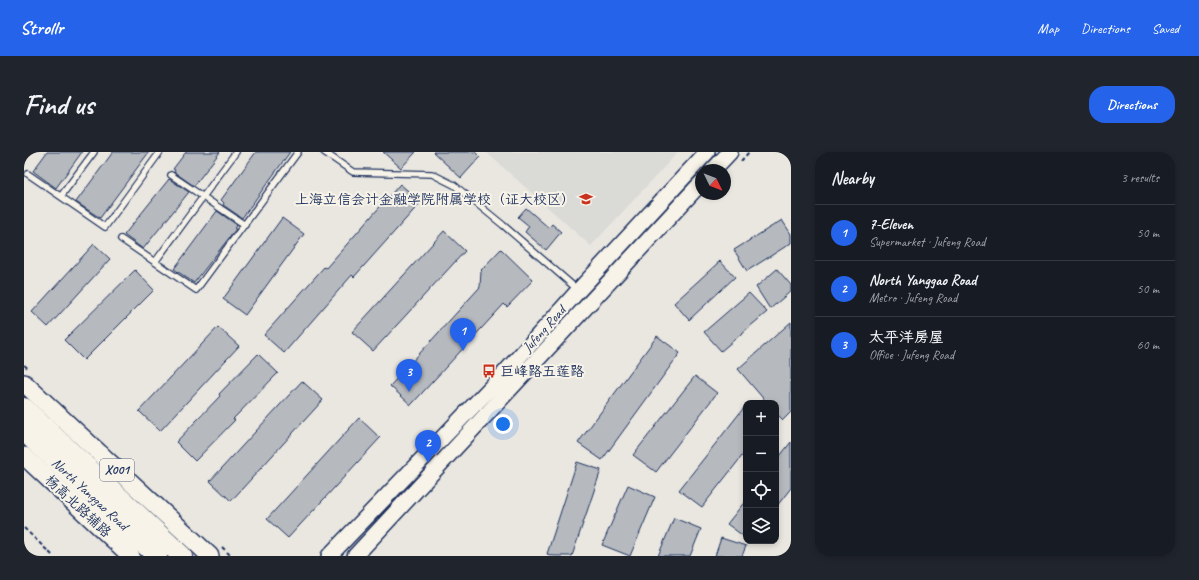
<!DOCTYPE html>
<html lang="en">
<head>
<meta charset="utf-8">
<style>
  :root { --surface:#171b24; --page:#20242c; --text:#f1f3f6; --muted:#9ea1a6; --line:#363941; --accent:#2563eb }
  body { margin:0; font-family:Caveat,"LXGW WenKai TC",sans-serif; background:var(--page); color:var(--text) }
  .controls { position:absolute; right:12px; bottom:12px; display:grid; overflow:hidden; border-radius:8px; box-shadow:0 2px 6px #0003 }
  .controls button { width:36px; height:36px; display:grid; place-items:center; padding:0; border:0; border-bottom:1px solid var(--line); background:var(--surface); color:var(--text); font:20px sans-serif }
  .compass { position:absolute; left:671px; top:12px; width:36px; height:36px; border-radius:50%; background:var(--surface); box-shadow:0 2px 6px #0003; rotate:133deg }
  .you { position:absolute; left:479px; top:272px; width:14px; height:14px; margin:-10px; border:3px solid #fff; border-radius:50%; background:#1a73e8; box-shadow:0 0 0 6px #1a73e833 }
  .badge { display:grid; place-items:center; width:26px; height:26px; border-radius:50%; background:var(--accent); color:#fff; font-size:13px; font-weight:700 }
  .pin { position:absolute; translate:-50% -33px; filter:drop-shadow(0 1px 2px #0008) }
  .pin::after { content:''; position:absolute; top:21px; width:14px; height:12px; background:inherit; clip-path:polygon(0 0,100% 0,50% 100%) }
  .list { margin:0; padding:0; list-style:none }
  h2 { display:flex; justify-content:space-between; align-items:center; height:52px; margin:0; padding:0 16px; font-size:17px }
  h2 small { font-size:13px; font-weight:400; color:var(--muted) }
  .list li { display:grid; grid-template-columns:26px 1fr auto; gap:12px; align-items:center; box-sizing:border-box; height:56px; padding:0 16px; border-top:1px solid var(--line) }
  .list b { display:block; font-size:15px; white-space:nowrap }
  .list p { margin:0; font-size:13px; white-space:nowrap; color:var(--muted) }
  .list em { font-size:13px; font-style:normal; color:var(--muted) }
  .icon { flex:none; width:22px; height:22px; fill:none; stroke:currentColor; stroke-width:2; stroke-linecap:round; stroke-linejoin:round }
  .map { position:relative; flex:none; width:767px; height:404px; overflow:hidden; border-radius:16px }
  header { display:flex; align-items:center; gap:24px; box-sizing:border-box; height:56px; padding:0 20px; background:var(--accent); color:#fff }
  header strong { font-size:19px }
  nav { display:flex; gap:22px; margin-inline-start:auto; font-size:14px }
  .intro { display:flex; align-items:center; justify-content:space-between; box-sizing:border-box; height:96px; padding:0 24px }
  h1 { margin:0; font-size:28px }
  .button { padding:10px 18px; border-radius:16px; background:var(--accent); color:#fff; font-size:14px; font-weight:700 }
  main { display:flex; gap:24px; padding:0 24px }
  aside { flex:1; background:var(--surface); border-radius:16px; box-shadow:0 2px 6px #0003 }
  .map>svg:first-child { display:block }
  .built { fill:#dadad6 }
  .building { fill:#b6babf; stroke:#1b2f5e }
  .lines { fill:none; stroke-linecap:round; stroke-linejoin:round }
  .lane-casing { stroke:#1b2f5e; stroke-width:8 }
  .secondary-casing { stroke:#1b2f5e; stroke-width:18 }
  .primary-casing { stroke:#1b2f5e; stroke-width:20 }
  .highway-casing { stroke:#1b2f5e; stroke-width:23 }
  .path { stroke:#1b2f5e; stroke-width:2; stroke-dasharray:4 3; stroke-linecap:butt }
  .lane { stroke:#f7f3e8; stroke-width:5.5 }
  .secondary { stroke:#f7f3e8; stroke-width:15 }
  .primary { stroke:#f7f3e8; stroke-width:17 }
  .highway { stroke:#f7f3e8; stroke-width:20 }
  .labels { text-anchor:middle; dominant-baseline:central; stroke-width:4; stroke-linejoin:round; paint-order:stroke }
  .shield { fill:#f7f3e8; stroke:#5d6a87; stroke-width:1 }
  .shield-label { font-size:13px; font-weight:bold; fill:#1b2f5e }
  .poi-label { font-size:14px; fill:#1b2f5e; stroke:#f7f3e8; text-anchor:end }
  .street-label { font-size:14px; fill:#1b2f5e; stroke:#f7f3e8 }
</style>
</head>
<body>
<header>
<strong>Strollr</strong>
<nav><a>Map</a><a>Directions</a><a>Saved</a></nav>
</header>
<div class="intro"><h1>Find us</h1><a class="button">Directions</a></div>
<main>
<div class="map">
<svg width="767" height="404" viewBox="0 0 767 404">
  <rect width="100%" height="100%" fill="#eae7e0"/>
  <filter id="ink" filterUnits="userSpaceOnUse"><feTurbulence type="fractalNoise" baseFrequency=".025" numOctaves="2"/><feDisplacementMap in="SourceGraphic" scale="8" xChannelSelector="R" yChannelSelector="G"/><feConvolveMatrix kernelMatrix="1 2 1 2 8 2 1 2 1" color-interpolation-filters="sRGB"/></filter>
  <g filter="url(#ink)">
    <path class="built" d="M462 0H654L567 94Z"/>
    <path class="building" d="M23 0H58L32 36 9 19Z
      M89 0H125L76 66 52 50Z
      M162 0H196L170 34 150 20 151 18 149 17Z
      M232 0H266L218 66 199 53 200 51 197 48Z
      M359 0H392L377 16Z
      M409 0H451L456 5 437 26Z
      M145 27 165 40 119 97 100 83Z
      M376 32 397 50 330 125 328 123 260 201 240 183 300 115 302 116Z
      M502 56 525 76 528 72 537 80 522 98 501 80 505 74 494 65Z
      M193 59 213 73 210 76 212 77 170 131 150 117Z
      M258 66 280 82 221 163 199 147Z
      M758 68 767 82V91L723 119 710 98Z
      M420 79 441 99 349 199 328 180Z
      M70 92 86 107 24 175 8 160Z
      M477 97 509 128 483 155 480 152 387 253 366 234 456 135 457 118Z
      M696 109 711 125 665 168 650 151Z
      M753 117 767 133V139L746 157 732 135Z
      M111 118 130 138 60 208 40 188Z
      M725 141 743 160 697 199 680 180Z
      M767 170V260L759 268 752 261V251H743L714 217Z
      M194 175 215 194 136 279 115 259Z
      M633 184 656 201 578 308 554 291Z
      M234 202 254 221 209 267 211 268 171 309 152 290 196 244 195 242Z
      M671 224 693 241 632 320 609 303Z
      M278 229 299 248 207 349 186 329Z
      M722 253V299L678 355 655 338Z
      M335 266 356 286 264 386 243 367Z
      M767 290V336L752 355V309Z
      M553 310 577 318 548 404H530L523 402Z
      M604 333 631 345 606 404 578 393Z
      M722 348V386L703 372Z
      M650 366 677 377 666 404H634Z
      M697 386 722 394 718 404H691Z"/>
    <g class="lines">
      <g class="lane-casing">
        <path id="lane" d="M300 0 329 20 408 22 430 33 479 73 554 138
          M4 22 81 75 136 0
          M147 23 221 73
          M37 44 70 0
          M97 87 172 138 274 0
          M131 110 212 0"/>
      </g>
      <g class="secondary-casing">
        <path id="secondary" d="M689 18 706 0
          M305 404 476 226 554 139 683 0
          M331 404 677 31"/>
      </g>
      <g class="primary-casing">
        <path id="primary" d="M0 231 186 404
          M0 304 107 404"/>
      </g>
      <g class="highway-casing">
        <path id="highway" d="M0 256 158 404
          M0 279 133 404"/>
      </g>
      <path class="path" d="M717 9 725 0
        M0 213 5 217
        M0 376 29 404
        M198 395 207 404"/>
      <use href="#lane" class="lane"/>
      <use href="#secondary" class="secondary"/>
      <use href="#primary" class="primary"/>
      <use href="#highway" class="highway"/>
    </g>
  </g>
  <defs>
    <g id="school-bare" transform="scale(1.08)"><path d="M0-5L7-2L0 1L-7-2ZM-4 1L0 2.5L4 1V4Q0 6-4 4Z" fill="#c8321e" stroke="#f7f3e8" stroke-width="2.5" paint-order="stroke"/></g>
    <g id="bus-bare" transform="scale(1.08)"><path d="M-5-6H5V4H4V6H2V4H-2V6H-4V4H-5ZM-3.5-4V0h7V-4ZM-3.5 1.2v1.5H-2V1.2ZM2 1.2v1.5H3.5V1.2Z" fill="#c8321e" stroke="#f7f3e8" stroke-width="2.5" paint-order="stroke"/></g>
  </defs>
  <g fill-rule="evenodd">
    <use href="#school-bare" x="562" y="47"/>
    <use href="#bus-bare" x="465" y="219"/>
  </g>
  <g class="labels">
    <rect class="shield" x="76" y="307" width="34" height="22" rx="3"/>
    <g class="shield-label">
      <text x="93" y="318">X001</text>
    </g>
    <g class="poi-label">
      <text x="551" y="47">上海立信会计金融学院附属学校（证大校区）</text>
      <text x="476" y="219" text-anchor="start">巨峰路五莲路</text>
    </g>
    <g class="street-label">
      <text transform="translate(520 177) rotate(-48)">Jufeng Road</text>
      <text transform="translate(66 342) rotate(43)">North Yanggao Road</text>
      <text transform="translate(54 354) rotate(43)">杨高北路辅路</text>
    </g>
  </g>
</svg>
<div class="controls">
<button>+</button>
<button>−</button>
<button><svg class="icon" aria-label="locate" viewBox="0 0 24 24"><circle cx="12" cy="12" r="6"/><path d="M12 2v4M12 18v4M2 12h4M18 12h4"/></svg></button>
<button><svg class="icon" aria-label="layers" viewBox="0 0 24 24"><path d="M12 4l9 5-9 5-9-5zM3 14l9 5 9-5"/></svg></button>
</div>
<svg class="compass" viewBox="-18 -18 36 36"><path d="M0-13l5 13h-10z" fill="#e53935"/><path d="M0 13l5-13h-10z" fill="#9ea1a6"/></svg>
<div class="you"></div>
<div class="pin badge" style="left:439px;top:199px">1</div>
<div class="pin badge" style="left:404px;top:311px">2</div>
<div class="pin badge" style="left:385px;top:240px">3</div>
</div>
<aside>
<h2>Nearby<small>3 results</small></h2>
<ul class="list">
<li><span class="badge">1</span><div><b>7-Eleven</b><p>Supermarket · Jufeng Road</p></div><em>50 m</em></li>
<li><span class="badge">2</span><div><b>North Yanggao Road</b><p>Metro · Jufeng Road</p></div><em>50 m</em></li>
<li><span class="badge">3</span><div><b>太平洋房屋</b><p>Office · Jufeng Road</p></div><em>60 m</em></li>
</ul>
</aside>
</main>
</body>
</html>
